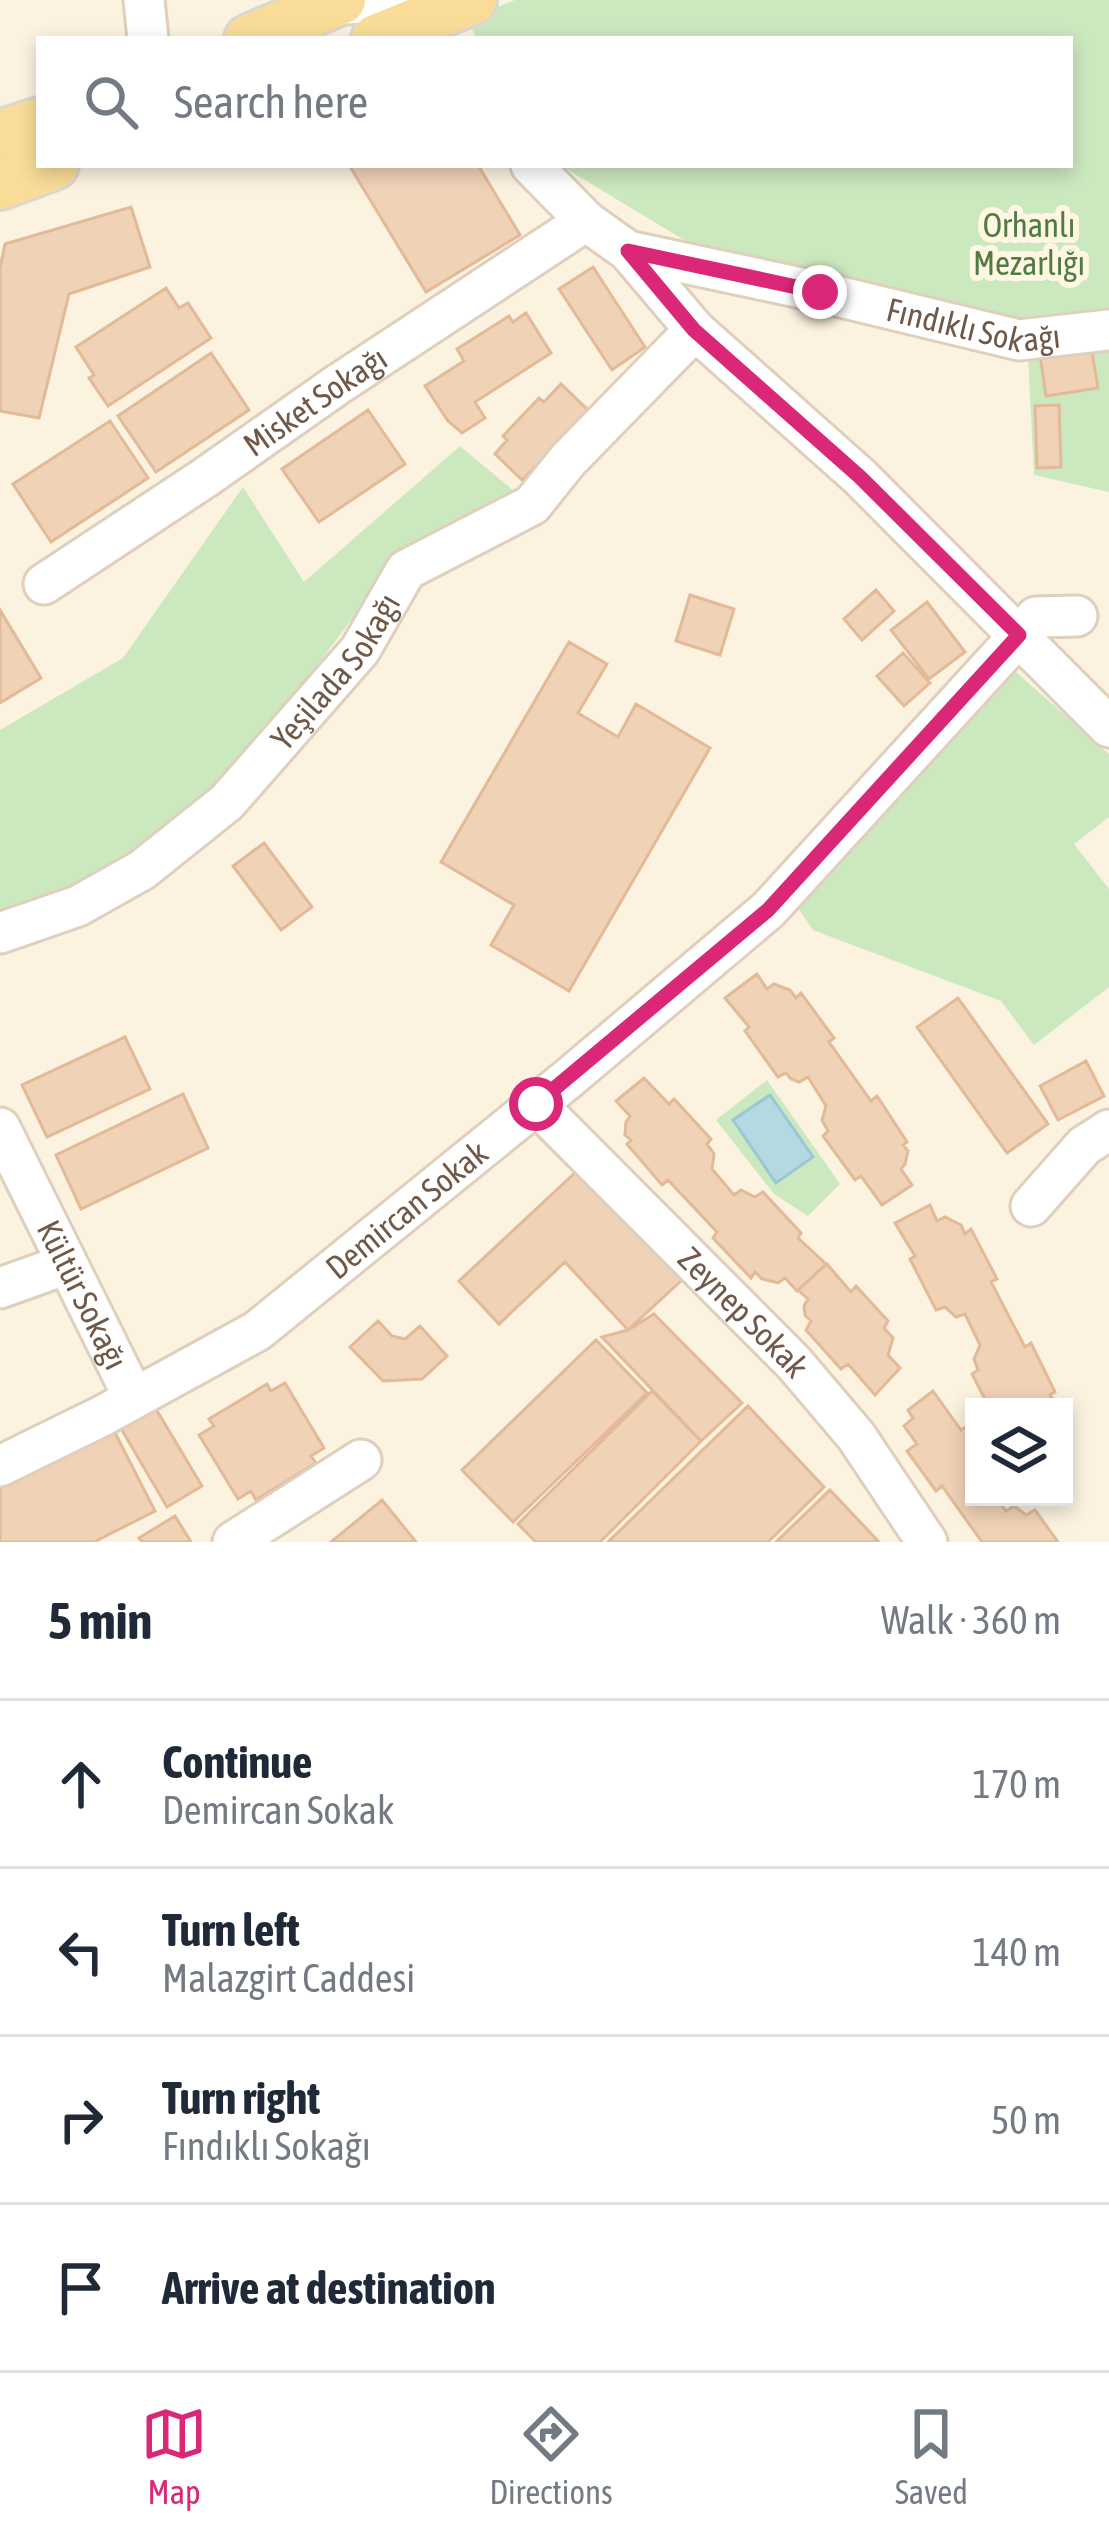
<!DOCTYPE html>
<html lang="en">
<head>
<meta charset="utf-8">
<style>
  :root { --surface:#fff; --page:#f2f2f3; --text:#1f2937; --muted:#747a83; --line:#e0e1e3; --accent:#db2777 }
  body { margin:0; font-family:"Asap Condensed",sans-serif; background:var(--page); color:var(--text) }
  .controls { position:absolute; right:36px; bottom:36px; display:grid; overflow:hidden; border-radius:0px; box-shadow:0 6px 18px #0003 }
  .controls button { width:108px; height:108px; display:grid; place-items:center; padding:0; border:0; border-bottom:3px solid var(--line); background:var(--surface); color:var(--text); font:60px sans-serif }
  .stop { position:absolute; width:36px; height:36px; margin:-27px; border:9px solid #db2777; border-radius:50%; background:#fff }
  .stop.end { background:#db2777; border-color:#fff; box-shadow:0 3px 12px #0008 }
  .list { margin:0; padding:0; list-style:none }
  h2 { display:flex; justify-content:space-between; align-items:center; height:156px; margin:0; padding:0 48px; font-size:51px }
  h2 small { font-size:39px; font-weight:400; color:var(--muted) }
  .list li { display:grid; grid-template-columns:78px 1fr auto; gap:36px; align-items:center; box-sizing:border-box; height:168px; padding:0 48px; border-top:3px solid var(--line) }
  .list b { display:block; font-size:45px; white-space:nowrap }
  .list p { margin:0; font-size:39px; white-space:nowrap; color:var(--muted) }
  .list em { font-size:39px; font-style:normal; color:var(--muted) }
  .icon { flex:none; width:66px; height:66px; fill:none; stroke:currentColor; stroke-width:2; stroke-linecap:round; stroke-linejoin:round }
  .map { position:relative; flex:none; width:1109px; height:1542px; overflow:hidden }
  .search { position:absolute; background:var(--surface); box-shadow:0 6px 18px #0003; left:36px; right:36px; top:36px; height:132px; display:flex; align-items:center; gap:30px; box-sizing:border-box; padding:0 42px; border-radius:0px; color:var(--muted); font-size:45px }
  .sheet { height:828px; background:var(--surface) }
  nav { display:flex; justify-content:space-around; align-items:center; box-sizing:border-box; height:168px; border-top:3px solid var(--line); background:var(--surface); font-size:33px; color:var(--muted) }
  nav a { display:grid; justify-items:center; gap:6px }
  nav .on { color:var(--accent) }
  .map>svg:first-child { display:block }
  .green { fill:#cce8bf }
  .water { fill:#b5d9e3; stroke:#9bc7d5; stroke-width:3 }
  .building { fill:#f0d2b7; stroke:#e2ba98; stroke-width:3 }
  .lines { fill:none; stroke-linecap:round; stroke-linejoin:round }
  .minor-casing { stroke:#dfcfbc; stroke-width:45 }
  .major-casing { stroke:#ddd7d3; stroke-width:54 }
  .minor { stroke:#fff; stroke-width:39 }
  .major { stroke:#f9dc98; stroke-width:48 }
  .route { stroke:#db2777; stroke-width:15 }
  .labels { text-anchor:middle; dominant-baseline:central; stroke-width:12; stroke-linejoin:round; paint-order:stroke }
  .park-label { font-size:33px; fill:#507b43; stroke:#fff6e4 }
  .street-label { font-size:33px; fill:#705948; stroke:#fff6e4 }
</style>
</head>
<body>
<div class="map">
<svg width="1109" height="1542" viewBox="0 0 1109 1542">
  <rect width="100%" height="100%" fill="#fbf2df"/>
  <path class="green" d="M515 0H1109V317L1030 327 704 252 560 165H1070V39H477L467 19Z
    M1109 344V492L1034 475 1028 356Z
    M460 446 520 496 397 558 235 776 135 858 56 899 0 920V730L123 658 243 487 304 582Z
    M1016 672 1109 754V817L1074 844 1109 889V987L1034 1045 1001 1001 813 930 798 908Z
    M767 1080 840 1184 808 1216 774 1194 716 1120Z"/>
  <path class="water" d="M770 1095 813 1157 776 1183 733 1120Z"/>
  <path class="building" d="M349 165H478L520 235 426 292Z
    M131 207 150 267 69 294 39 418 0 411V268L5 244Z
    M593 267 645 347 612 370 559 289Z
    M166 288 179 308 188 303 211 338 108 406 89 378 94 375 76 347Z
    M526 313 551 353 475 402 485 418 462 433 448 421 425 386 464 361 457 349 509 316 513 322Z
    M1091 347 1098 388 1046 396 1040 355Z
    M211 353 249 410 156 472 118 416Z
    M561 384 589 411 540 472 535 467 522 480 495 454 507 440 503 436 539 398 544 402Z
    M1059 405 1061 467 1037 468 1035 406Z
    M368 410 405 464 319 522 282 469Z
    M110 421 148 478 51 542 13 484Z
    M876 590 894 611 862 640 844 619Z
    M690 595 734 609 720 655 676 641Z
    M927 602 965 652 929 679 891 630Z
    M0 610 41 678 0 703Z
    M569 642 607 664 578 713 618 737 636 704 710 748 569 991 491 945 514 905 441 862Z
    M903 653 930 683 904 706 877 676Z
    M264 843 312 907 281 930 233 866Z
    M757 974 767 989 774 984 790 990 796 998 801 993 834 1038 829 1042 871 1101 877 1096 907 1142 903 1145 908 1151 905 1164 901 1169 912 1185 882 1205 861 1176 855 1180 823 1136 828 1131 822 1120 826 1106 808 1077 799 1082 791 1079 786 1073 778 1077 745 1031 749 1027 725 998Z
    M958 998 1048 1124 1007 1153 917 1027Z
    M125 1037 150 1089 47 1137 22 1085Z
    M1086 1061 1104 1096 1058 1120 1040 1086Z
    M644 1078 669 1104 674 1099 711 1139 707 1144 714 1154 712 1169 734 1195 741 1190 755 1197 763 1192 801 1233 798 1238 826 1264 797 1291 785 1278 778 1283 762 1279 755 1272 751 1278 713 1238 717 1232 668 1180 662 1185 627 1144 631 1140 625 1135 626 1122 630 1116 616 1101Z
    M183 1094 208 1148 81 1209 56 1155Z
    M580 1168 683 1279 628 1330 565 1262 499 1324 459 1281Z
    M930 1205 937 1221 945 1217 961 1225 965 1234 971 1229 997 1279 991 1282 1025 1347 1031 1343 1055 1392 1050 1395 1054 1401 1052 1407H989L972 1374 978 1370 974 1359 980 1345 965 1314 956 1317 945 1307 936 1310 910 1259 915 1256 895 1223Z
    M827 1264 851 1292 856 1286 888 1321 884 1328 893 1338 888 1355 900 1368 875 1395 848 1364 841 1369 806 1330 811 1321 805 1315 804 1306 808 1299 798 1290Z
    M654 1314 742 1403 701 1441 602 1337 628 1330Z
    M378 1321 392 1336 405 1339 420 1326 447 1356 422 1379 383 1381 350 1347Z
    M596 1340 647 1393 513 1522 462 1470Z
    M285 1383 324 1448 311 1456 316 1463 256 1500 251 1491 238 1499 199 1435 214 1426 209 1419 267 1384 271 1391Z
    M652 1391 701 1441 600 1542H536L518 1524Z
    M933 1391 961 1430 966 1427 974 1440V1497H996L1006 1511 1014 1506 1026 1515 1035 1510 1058 1542H982L942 1486 936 1491 907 1451 917 1444 904 1426 913 1418 908 1410Z
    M153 1404 202 1486 167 1507 119 1425Z
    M748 1406 824 1487 768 1542H608Z
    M111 1425 155 1511 94 1542H0V1480Z
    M830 1490 879 1542H776Z
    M382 1500 416 1542H331Z
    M175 1516 191 1542H142L139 1538Z"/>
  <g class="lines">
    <g class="minor-casing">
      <g id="minor">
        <path d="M144 0 148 39"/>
        <path d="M328 6C370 0 396 3 437 14"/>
        <path d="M531 165 586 221 628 251 695 330 860 477 1109 727"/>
        <path id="s1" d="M628 251 820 292 1019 340 1109 330"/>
        <path id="s2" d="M44 584 206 477 337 385 586 221"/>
        <path id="s3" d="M0 933 78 906 142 870 227 802 360 650 406 570 532 505 568 460 695 330"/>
        <path id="s4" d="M536 1104 794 1363 856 1436 927 1542"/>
        <path id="s5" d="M0 1128 134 1398"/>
        <path d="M1031 1206 1084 1146 1109 1130"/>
        <path d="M0 1288 67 1264"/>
        <path id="s6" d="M0 1466 102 1416 257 1331 569 1078 768 910 1036 617 1077 616"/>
        <path d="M233 1542 361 1460"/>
      </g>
    </g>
    <g class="major-casing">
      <path id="major" d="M249 39 341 0
        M376 39 472 0
        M0 135 39 122
        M0 185 54 165"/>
    </g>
    <use href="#minor" class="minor"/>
    <use href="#major" class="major"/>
  </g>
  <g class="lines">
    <path class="route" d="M536 1104 768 910 1019 635 860 477 694 330 628 251 820 292"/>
  </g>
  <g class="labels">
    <g class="park-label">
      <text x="1029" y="225">Orhanlı<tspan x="1029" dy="38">Mezarlığı</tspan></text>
    </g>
    <g class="street-label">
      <text stroke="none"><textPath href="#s1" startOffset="354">Fındıklı Sokağı</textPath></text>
      <text stroke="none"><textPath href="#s2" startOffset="327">Misket Sokağı</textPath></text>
      <text stroke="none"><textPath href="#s3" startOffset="435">Yeşilada Sokağı</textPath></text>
      <text stroke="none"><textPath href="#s6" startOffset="483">Demircan Sokak</textPath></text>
      <text stroke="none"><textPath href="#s5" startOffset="186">Kültür Sokağı</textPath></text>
      <text stroke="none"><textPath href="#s4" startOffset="294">Zeynep Sokak</textPath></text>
    </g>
  </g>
</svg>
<div class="controls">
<button><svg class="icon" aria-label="layers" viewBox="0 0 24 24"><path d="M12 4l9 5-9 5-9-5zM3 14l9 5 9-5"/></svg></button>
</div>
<div class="stop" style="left:536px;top:1104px"></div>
<div class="stop end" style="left:820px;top:292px"></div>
<div class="search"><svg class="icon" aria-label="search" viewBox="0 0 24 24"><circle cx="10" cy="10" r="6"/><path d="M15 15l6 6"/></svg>Search here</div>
</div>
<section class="sheet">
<h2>5 min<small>Walk · 360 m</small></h2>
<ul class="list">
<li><svg class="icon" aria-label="ahead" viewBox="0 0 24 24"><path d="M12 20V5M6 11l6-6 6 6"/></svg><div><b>Continue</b><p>Demircan Sokak</p></div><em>170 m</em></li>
<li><svg class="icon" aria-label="left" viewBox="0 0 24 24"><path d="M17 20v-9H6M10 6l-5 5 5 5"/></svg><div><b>Turn left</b><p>Malazgirt Caddesi</p></div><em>140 m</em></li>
<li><svg class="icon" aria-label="right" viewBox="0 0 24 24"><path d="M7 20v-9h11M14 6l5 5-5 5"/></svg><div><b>Turn right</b><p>Fındıklı Sokağı</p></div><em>50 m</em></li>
<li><svg class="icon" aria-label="arrive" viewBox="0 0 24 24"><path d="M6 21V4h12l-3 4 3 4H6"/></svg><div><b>Arrive at destination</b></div></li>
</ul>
</section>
<nav>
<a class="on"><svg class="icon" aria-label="map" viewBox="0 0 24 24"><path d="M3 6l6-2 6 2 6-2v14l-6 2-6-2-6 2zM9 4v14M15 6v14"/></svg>Map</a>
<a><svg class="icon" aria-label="directions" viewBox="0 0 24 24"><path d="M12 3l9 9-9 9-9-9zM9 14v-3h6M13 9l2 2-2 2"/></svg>Directions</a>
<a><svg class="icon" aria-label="saved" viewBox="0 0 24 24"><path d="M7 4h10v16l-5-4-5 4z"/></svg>Saved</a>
</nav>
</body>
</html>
